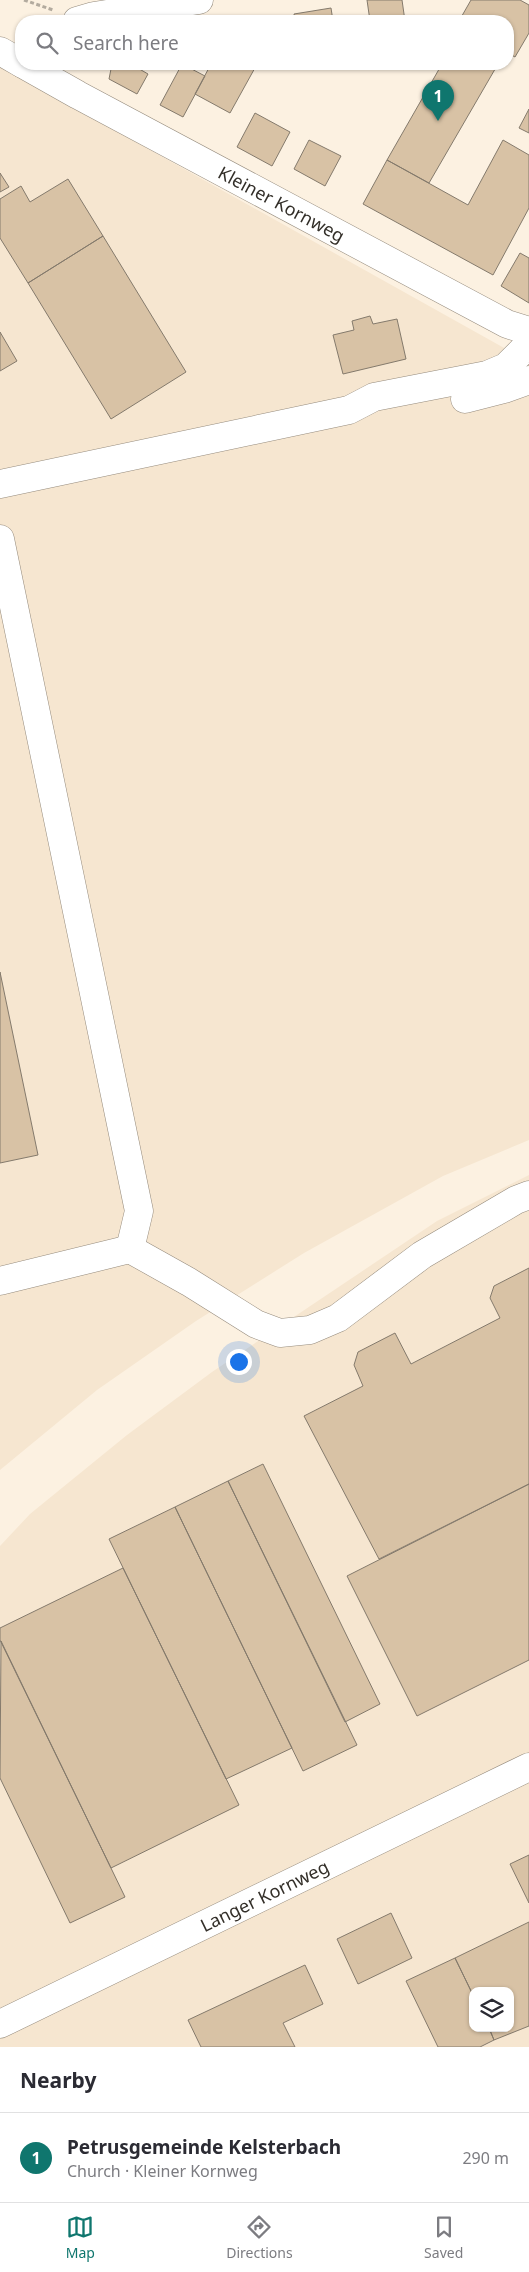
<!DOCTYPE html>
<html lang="en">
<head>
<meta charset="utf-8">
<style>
  :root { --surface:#fff; --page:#f2f2f3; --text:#2b2b33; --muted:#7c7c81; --line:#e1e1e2; --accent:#0f766e }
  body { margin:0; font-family:"Noto Sans",sans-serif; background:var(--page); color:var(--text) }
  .controls { position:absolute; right:15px; bottom:15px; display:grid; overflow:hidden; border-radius:10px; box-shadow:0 1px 4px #0004 }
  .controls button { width:45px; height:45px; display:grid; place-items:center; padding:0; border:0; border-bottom:1px solid var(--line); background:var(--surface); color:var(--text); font:25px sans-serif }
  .you { position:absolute; left:238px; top:1361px; width:18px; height:18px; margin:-12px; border:4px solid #fff; border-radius:50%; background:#1a73e8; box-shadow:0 0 0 8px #1a73e833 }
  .badge { display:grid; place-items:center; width:32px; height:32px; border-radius:50%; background:var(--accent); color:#fff; font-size:16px; font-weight:700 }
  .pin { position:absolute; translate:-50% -41px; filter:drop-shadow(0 1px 2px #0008) }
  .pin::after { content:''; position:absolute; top:26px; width:18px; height:15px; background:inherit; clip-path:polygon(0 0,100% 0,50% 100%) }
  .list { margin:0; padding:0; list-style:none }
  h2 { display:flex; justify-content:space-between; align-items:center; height:65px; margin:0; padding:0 20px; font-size:21px }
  h2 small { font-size:16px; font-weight:400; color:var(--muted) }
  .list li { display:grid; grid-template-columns:32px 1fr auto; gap:15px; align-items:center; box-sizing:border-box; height:90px; padding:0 20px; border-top:1px solid var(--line) }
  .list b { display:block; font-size:19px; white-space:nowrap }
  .list p { margin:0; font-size:16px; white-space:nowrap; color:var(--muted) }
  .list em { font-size:16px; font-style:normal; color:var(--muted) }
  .icon { flex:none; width:28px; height:28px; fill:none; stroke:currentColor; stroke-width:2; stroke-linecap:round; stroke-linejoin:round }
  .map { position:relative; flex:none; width:529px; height:2047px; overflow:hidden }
  .search { position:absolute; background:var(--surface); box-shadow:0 1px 4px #0004; left:15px; right:15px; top:15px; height:55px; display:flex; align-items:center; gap:12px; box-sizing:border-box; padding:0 18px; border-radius:20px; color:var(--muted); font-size:19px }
  .sheet { height:155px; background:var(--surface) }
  nav { display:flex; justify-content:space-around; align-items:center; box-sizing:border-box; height:70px; border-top:1px solid var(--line); background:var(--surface); font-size:14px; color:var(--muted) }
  nav a { display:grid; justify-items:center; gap:2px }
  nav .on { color:var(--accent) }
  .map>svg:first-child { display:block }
  .built { fill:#f6e6d0; fill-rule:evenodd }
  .building { fill:#d8c2a5; stroke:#847a6c }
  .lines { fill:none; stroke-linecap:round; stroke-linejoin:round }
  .minor-casing { stroke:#958b7d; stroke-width:29 }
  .path { stroke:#b3ab9f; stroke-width:3; stroke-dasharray:4 2.5; stroke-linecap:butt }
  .minor { stroke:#fff; stroke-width:28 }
  .labels { text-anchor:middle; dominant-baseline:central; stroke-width:4; stroke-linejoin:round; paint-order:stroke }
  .street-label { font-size:18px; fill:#332f29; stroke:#fcf1e1 }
</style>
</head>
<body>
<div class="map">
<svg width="529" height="2047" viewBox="0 0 529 2047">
  <rect width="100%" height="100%" fill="#fcf1e1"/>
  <path class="built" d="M0 66 529 362V1140L443 1176 304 1253 196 1321 97 1390 0 1470Z
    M529 1175V2047H0V1546L30 1514 127 1435 212 1372 437 1221ZM473 1991H510V2028H473Z"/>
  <path class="building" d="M367 0H402L405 21H370Z
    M471 0H520L529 5V33L515 57 508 53V21H459Z
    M331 8 333 21H295L294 14Z
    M106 64H137L136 67 148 74 137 94 109 79 111 69 105 68Z
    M182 64 205 76 183 117 160 105Z
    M211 64H253L256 66 230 113 195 94Z
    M442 64H498L429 183 387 160Z
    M529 109V133L519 128Z
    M255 113 290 132 272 166 237 147Z
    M309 140 341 156 325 186 294 169Z
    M503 140 529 155V208L493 275 363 204 387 160 468 205Z
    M0 173 9 187 0 192Z
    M68 179 103 236 28 283 0 238V199L21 186 30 202Z
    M103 236 186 372 111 419 28 283Z
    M520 253 529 258V303L501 286Z
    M370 316 373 324 397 319 406 359 343 374 333 335 354 330 352 321Z
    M0 332 17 361 0 371Z
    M0 972 38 1155 0 1163Z
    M529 1268V1484L379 1559 304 1416 363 1386 354 1365 358 1352 395 1333 411 1364 500 1318 490 1298 494 1286Z
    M263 1464 380 1704 345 1722 228 1481Z
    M228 1481 357 1745 303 1771 175 1507Z
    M529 1484V1660L417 1716 347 1576Z
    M175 1507 292 1748 226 1779 109 1539Z
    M123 1568 239 1805 111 1868 0 1640V1628Z
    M1 1641 125 1897 70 1923 0 1778Z
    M529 1855V1903L510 1864Z
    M391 1913 412 1958 358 1984 337 1939Z
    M529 1922V2026L494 2040 489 2028H510V1991H473V1995L455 1958Z
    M455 1958 473 1995V2028H489L494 2040 480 2047H438L406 1981Z
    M305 1965 323 2004 283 2023 295 2047H201L188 2020Z"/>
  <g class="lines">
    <g class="minor-casing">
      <g id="minor">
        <path d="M77 21 94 16 199 0"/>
        <path d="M0 51 21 63"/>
        <path id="s1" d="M23 64 78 95 507 324 529 331"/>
        <path d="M465 399 504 389 529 380"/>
        <path d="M0 484 349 410 374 397 487 375 506 367 523 350 529 348"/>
        <path d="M0 539 139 1211 130 1249"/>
        <path d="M0 1281 130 1249 189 1282 256 1324 280 1333 310 1330 338 1318 422 1255 516 1200 529 1195"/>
        <path id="s2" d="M0 2024 529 1767"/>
      </g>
    </g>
    <path class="path" d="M24 0 53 10"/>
    <use href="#minor" class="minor"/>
  </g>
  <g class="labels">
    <g class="street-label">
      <text stroke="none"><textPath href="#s1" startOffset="294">Kleiner Kornweg</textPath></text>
      <text stroke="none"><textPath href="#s2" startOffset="294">Langer Kornweg</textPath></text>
    </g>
  </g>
</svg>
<div class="controls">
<button><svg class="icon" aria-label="layers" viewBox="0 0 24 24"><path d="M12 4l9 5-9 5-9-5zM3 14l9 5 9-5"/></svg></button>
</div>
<div class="you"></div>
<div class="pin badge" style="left:438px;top:121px">1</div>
<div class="search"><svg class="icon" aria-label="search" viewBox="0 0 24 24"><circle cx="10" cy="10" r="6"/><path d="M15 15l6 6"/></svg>Search here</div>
</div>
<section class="sheet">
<h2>Nearby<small></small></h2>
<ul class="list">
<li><span class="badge">1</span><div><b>Petrusgemeinde Kelsterbach</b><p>Church · Kleiner Kornweg</p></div><em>290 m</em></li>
</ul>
</section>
<nav>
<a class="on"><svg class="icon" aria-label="map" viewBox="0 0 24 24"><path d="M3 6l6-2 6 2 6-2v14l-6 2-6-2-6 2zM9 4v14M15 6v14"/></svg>Map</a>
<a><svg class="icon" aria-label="directions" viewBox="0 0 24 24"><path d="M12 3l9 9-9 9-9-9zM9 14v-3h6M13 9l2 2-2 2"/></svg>Directions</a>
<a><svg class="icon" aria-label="saved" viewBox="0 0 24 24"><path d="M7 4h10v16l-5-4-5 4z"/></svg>Saved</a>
</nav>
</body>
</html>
